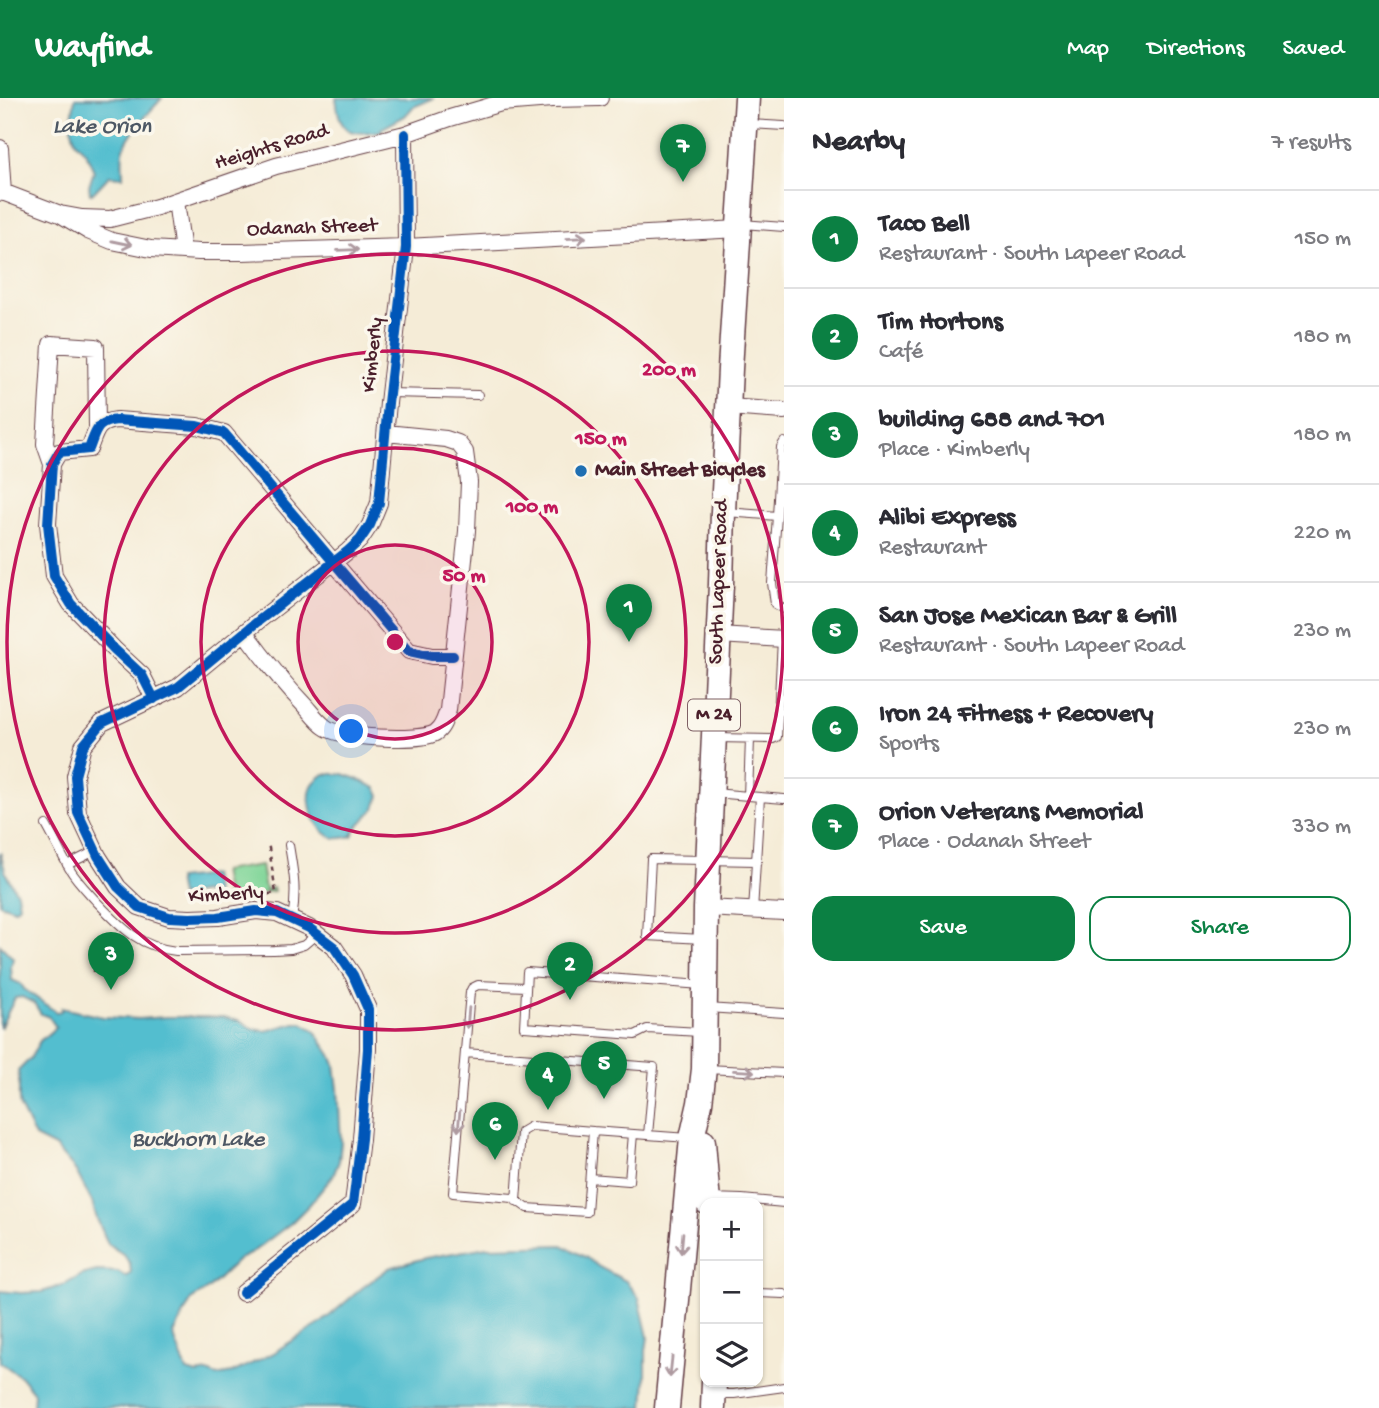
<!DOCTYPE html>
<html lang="en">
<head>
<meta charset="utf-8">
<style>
  :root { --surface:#fff; --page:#f7f7f7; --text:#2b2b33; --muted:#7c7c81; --line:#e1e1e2; --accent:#0b8043 }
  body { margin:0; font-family:"Gochi Hand",sans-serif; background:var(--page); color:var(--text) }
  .controls { position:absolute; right:21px; bottom:21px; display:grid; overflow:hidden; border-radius:14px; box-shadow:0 2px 5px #0004 }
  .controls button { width:63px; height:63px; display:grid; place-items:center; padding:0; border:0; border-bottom:2px solid var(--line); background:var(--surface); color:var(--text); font:35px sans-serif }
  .you { position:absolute; left:352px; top:634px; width:24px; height:24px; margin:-18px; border:5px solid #fff; border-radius:50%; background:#1a73e8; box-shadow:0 0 0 10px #1a73e833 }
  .badge { display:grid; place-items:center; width:46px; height:46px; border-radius:50%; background:var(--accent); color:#fff; font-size:23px; font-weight:700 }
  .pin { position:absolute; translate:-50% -58px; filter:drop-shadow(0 2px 4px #0008) }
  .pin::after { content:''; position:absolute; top:37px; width:24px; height:21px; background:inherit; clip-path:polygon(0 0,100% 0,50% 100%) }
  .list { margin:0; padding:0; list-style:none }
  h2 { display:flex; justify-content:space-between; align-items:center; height:91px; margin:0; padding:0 28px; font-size:30px }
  h2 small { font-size:23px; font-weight:400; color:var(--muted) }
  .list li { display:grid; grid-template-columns:46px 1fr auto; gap:21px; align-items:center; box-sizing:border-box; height:98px; padding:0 28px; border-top:2px solid var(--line) }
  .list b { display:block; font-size:26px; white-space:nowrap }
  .list p { margin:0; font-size:23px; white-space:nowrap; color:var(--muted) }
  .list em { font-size:23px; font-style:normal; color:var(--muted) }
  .actions { display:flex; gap:14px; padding:21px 28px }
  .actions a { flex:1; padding:16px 0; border:2px solid var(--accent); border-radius:21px; text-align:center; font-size:24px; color:var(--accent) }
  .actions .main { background:var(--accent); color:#fff }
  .icon { flex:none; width:38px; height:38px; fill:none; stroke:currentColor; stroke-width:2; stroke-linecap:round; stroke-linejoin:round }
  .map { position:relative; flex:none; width:784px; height:1310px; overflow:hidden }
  header { display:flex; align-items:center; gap:42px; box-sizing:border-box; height:98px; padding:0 35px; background:var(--accent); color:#fff }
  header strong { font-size:33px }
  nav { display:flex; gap:38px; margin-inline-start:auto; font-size:24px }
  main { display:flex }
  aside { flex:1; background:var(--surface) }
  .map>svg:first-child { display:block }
  .green { fill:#81d699; stroke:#667a62; stroke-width:2 }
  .water { fill:#53becf; stroke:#4e6e7d; stroke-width:2 }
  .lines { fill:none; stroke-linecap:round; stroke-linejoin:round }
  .lane-casing { stroke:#643e45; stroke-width:10 }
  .street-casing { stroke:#643e45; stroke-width:18 }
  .primary-casing { stroke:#643e45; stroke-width:27 }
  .path { stroke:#643e45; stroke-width:2.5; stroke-dasharray:5 5; stroke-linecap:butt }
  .lane { stroke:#fff; stroke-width:8 }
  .street { stroke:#fff; stroke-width:16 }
  .primary { stroke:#fff; stroke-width:24 }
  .cycleway-casing { stroke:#fbf7ec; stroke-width:15 }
  .cycleway { stroke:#0057b8; stroke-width:10 }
  .oneway { stroke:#ae9aa0 }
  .ring { fill:none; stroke:#c2185b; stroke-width:3.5 }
  .poi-dot { fill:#1f6fb2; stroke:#fbf7ec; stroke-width:2.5 }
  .labels { text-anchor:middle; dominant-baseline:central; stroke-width:7; stroke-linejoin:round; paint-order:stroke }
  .shield { fill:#fbf7ec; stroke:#7f6065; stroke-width:2 }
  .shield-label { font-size:19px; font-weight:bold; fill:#4a1f2b }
  .street-label { font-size:21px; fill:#4a1f2b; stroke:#fbf7ec }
  .poi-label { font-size:21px; font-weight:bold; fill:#4a1f2b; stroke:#fbf7ec; text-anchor:start }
  .water-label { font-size:23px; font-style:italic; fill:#4d5764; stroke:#fbf7ec }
  .centre { fill:#c2185b; stroke:#fbf7ec; stroke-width:3.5 }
  .ring-label { font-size:21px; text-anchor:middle; font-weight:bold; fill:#c2185b; stroke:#fbf7ec; stroke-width:7; stroke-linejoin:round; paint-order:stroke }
</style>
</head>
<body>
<header>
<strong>Wayfind</strong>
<nav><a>Map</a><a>Directions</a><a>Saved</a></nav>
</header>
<main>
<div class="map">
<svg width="784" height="1310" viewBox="0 0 784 1310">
  <rect width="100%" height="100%" fill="#fbf7ec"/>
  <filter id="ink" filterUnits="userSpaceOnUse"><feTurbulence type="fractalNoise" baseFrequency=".0143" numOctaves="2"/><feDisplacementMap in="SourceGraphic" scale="14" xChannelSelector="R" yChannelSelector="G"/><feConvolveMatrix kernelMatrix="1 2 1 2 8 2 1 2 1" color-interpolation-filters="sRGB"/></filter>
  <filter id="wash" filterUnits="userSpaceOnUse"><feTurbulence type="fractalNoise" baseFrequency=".00686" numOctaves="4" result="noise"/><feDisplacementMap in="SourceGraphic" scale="28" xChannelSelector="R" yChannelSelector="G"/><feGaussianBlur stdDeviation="1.57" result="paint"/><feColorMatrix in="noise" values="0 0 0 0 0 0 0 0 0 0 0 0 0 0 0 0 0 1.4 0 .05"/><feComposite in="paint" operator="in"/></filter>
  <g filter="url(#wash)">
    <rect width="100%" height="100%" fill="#f5ecd7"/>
    <path class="green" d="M261 767 265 792 273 790 274 793 227 801 222 773Z"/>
    <path class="water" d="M75 0H162C150 14 130 33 124 50 121 58 123 70 123 79L109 78 93 95H90L89 88 94 73 86 55 75 43 71 28Z
      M336 0H434L413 9 405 18 381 31 382 33C349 37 340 37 336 0Z
      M324 676H343L355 680 376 690 380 697 375 710 356 730 352 738C347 739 341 741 335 740 317 736 304 705 312 688 314 683 319 680 324 676Z
      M0 754 6 776 17 795 19 807 15 811 0 806Z
      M212 777 215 795 206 797 205 794 180 798 177 781Z
      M0 847 13 860 11 869 12 882 21 886 24 891 56 914 61 913V910L103 919 139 921 166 919H224L242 924 253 931 265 933 295 925H302L314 932 331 957 335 967 338 991 341 1044 339 1063 333 1078 310 1106 291 1125 250 1156 239 1161 208 1191 191 1202 174 1236 175 1242 187 1273 197 1276 208 1274 216 1278 232 1275 274 1255 282 1249 320 1226 362 1190 389 1170 425 1160 487 1149 562 1147 587 1160 599 1169 626 1183 639 1200 648 1239 646 1252V1278L644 1310H33L34 1295 21 1279 0 1264V1193L21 1195 42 1194 64 1187 82 1177 97 1173 118 1174 126 1179 131 1175 130 1166 124 1157 108 1146 97 1121 92 1104 76 1073 55 1049 35 1039 20 1009C17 997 21 984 18 973L30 961 40 943 56 929 49 919 41 916 34 905 22 899 15 900 0 930Z"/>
  </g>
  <g filter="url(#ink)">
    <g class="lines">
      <g class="lane-casing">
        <path id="lane" d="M749 26 784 28
          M742 126 784 129
          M389 295 478 297
          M726 414 777 418 772 485 775 506 784 511
          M777 418 781 349 784 344
          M716 640 773 641 777 639 782 541
          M714 695 760 699
          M748 698 750 641
          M46 727C54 741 61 756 69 770 76 782 87 793 96 803 121 829 139 849 176 853L274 852 291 851 304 847 317 836
          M289 747C294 777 297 792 292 822
          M67 767 95 753
          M753 813 760 699 784 701
          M703 841 647 838 651 761 757 763
          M526 889 478 887 472 890 470 894 453 1095 513 1100 527 1110 587 1114 593 1033 688 1040
          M707 910 784 915
          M700 934 647 931 635 937 524 929 527 874 702 887
          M465 955 654 969 648 1037
          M707 971 784 975
          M590 1080 629 1083 633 1036
          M710 1100 742 1101 784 1105
          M516 1103 521 1034 531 1028 593 1033
          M758 1195 784 1196
          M717 1296H734L784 1289"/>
      </g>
      <g class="street-casing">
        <path id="street" d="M0 50 3 95
          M0 93 60 116 82 120 110 121 157 109 276 68 405 36 450 20 501 5 552 1 600 0
          M176 103 183 153
          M60 116 88 133 112 143 151 151 199 154H242L406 149 739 131
          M728 309 784 313
          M52 366 45 346 51 246 96 249 97 329
          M245 535C264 561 284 586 306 609 312 616 318 624 325 629 338 640 420 644 435 635 443 630 445 620 448 612L467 433 469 384 465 354 458 345 446 341 386 335
          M719 537 784 541
          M154 601 142 577 114 551 71 506 54 478 48 426 52 366 59 354 89 351C96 333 96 324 117 322L197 328 224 335 409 553 432 558H453
          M706 810 784 814
          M243 1195 353 1106 361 1041 368 951V911L353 877 334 849 309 830 277 815 256 813 218 819 190 820 169 819 139 809 118 789 98 758 78 715 75 678 83 648 102 625 178 589 257 524 348 453 360 442 370 427 379 405 388 305 406 149 405 36"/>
      </g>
      <g class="primary-casing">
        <path id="primary" d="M703 1044 708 1105
          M667 1310 692 1040 700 1005 704 971 706 810 721 486 723 414 730 271 747 0
          M713 1310 714 1284"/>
      </g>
      <path class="path" d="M225 796 227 803
        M258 798 276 795 268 744
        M94 874 96 848 110 842"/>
      <use href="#lane" class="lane"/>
      <use href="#street" class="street"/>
      <use href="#primary" class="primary"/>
      <g class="cycleway-casing">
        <path id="cycleway" d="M154 601 142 577 114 551 71 506 54 478 48 426 52 366 59 354 89 351C96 333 96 324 117 322L197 328 224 335 409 553 432 558H453
          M243 1195 353 1106 361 1041 368 951V911L353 877 334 849 309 830 277 815 256 813 218 819 190 820 169 819 139 809 118 789 98 758 78 715 75 678 83 648 102 625 178 589 257 524 348 453 360 442 370 427 379 405 388 305 406 149 405 36"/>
      </g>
      <use href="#cycleway" class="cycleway"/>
    </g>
    <defs><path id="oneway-shaft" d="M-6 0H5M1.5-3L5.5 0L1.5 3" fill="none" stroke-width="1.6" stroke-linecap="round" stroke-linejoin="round" transform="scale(1.75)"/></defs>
    <g class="oneway">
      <use href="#oneway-shaft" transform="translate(576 140) rotate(-3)"/>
      <use href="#oneway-shaft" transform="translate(122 145) rotate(12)"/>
      <use href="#oneway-shaft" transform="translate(348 152) rotate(-2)"/>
      <use href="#oneway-shaft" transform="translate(468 920) rotate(95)"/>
      <use href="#oneway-shaft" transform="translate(744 973) rotate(3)"/>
      <use href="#oneway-shaft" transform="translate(459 1023) rotate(95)"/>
      <use href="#oneway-shaft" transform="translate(682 1145) rotate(95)"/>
      <use href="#oneway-shaft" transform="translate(671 1269) rotate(96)"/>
    </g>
  </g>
  <circle cx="395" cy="544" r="97" fill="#c2185b" fill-opacity=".12"/>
  <g class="ring">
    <circle cx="395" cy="544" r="97"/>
    <circle cx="395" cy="544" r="194"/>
    <circle cx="395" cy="544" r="291"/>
    <circle cx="395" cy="544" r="388"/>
  </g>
  <circle class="poi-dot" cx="581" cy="373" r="7"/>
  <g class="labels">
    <rect class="shield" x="688" y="601.5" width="52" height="31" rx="5"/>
    <g class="shield-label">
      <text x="714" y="617">M 24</text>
    </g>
    <g class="street-label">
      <text transform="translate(272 50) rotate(-17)">Heights Road</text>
      <text transform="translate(312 131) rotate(-2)">Odanah Street</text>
      <text transform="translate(374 257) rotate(-84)">Kimberly</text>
      <text transform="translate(720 484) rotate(-88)">South Lapeer Road</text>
      <text transform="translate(226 798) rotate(-3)">Kimberly</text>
    </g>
    <g class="poi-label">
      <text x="595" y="373">Main Street Bicycles</text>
    </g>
    <g class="water-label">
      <text x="102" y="29">Lake Orion</text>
      <text x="198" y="1042">Buckhorn Lake</text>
    </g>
  </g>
  <circle cx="395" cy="544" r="10" class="centre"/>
  <g class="ring-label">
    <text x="669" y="277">200 m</text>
    <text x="601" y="346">150 m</text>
    <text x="532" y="414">100 m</text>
    <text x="464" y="483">50 m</text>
  </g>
</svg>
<div class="controls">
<button>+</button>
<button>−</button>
<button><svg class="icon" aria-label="layers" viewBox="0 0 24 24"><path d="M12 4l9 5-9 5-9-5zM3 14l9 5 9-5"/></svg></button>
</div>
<div class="you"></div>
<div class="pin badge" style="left:629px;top:544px">1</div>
<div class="pin badge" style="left:570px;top:902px">2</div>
<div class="pin badge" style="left:111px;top:892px">3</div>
<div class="pin badge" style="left:548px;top:1012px">4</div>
<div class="pin badge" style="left:604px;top:1001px">5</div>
<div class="pin badge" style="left:495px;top:1062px">6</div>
<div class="pin badge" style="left:683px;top:84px">7</div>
</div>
<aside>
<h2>Nearby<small>7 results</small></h2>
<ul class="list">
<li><span class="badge">1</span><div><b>Taco Bell</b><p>Restaurant · South Lapeer Road</p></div><em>150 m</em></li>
<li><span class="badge">2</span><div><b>Tim Hortons</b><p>Café</p></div><em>180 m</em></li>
<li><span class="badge">3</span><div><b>building 688 and 701</b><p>Place · Kimberly</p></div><em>180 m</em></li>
<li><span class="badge">4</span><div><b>Alibi Express</b><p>Restaurant</p></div><em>220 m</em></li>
<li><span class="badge">5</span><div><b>San Jose Mexican Bar &amp; Grill</b><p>Restaurant · South Lapeer Road</p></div><em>230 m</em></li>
<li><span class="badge">6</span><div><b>Iron 24 Fitness + Recovery</b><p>Sports</p></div><em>230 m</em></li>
<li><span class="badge">7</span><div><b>Orion Veterans Memorial</b><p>Place · Odanah Street</p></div><em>330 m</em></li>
</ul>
<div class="actions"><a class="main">Save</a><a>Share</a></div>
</aside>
</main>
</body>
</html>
